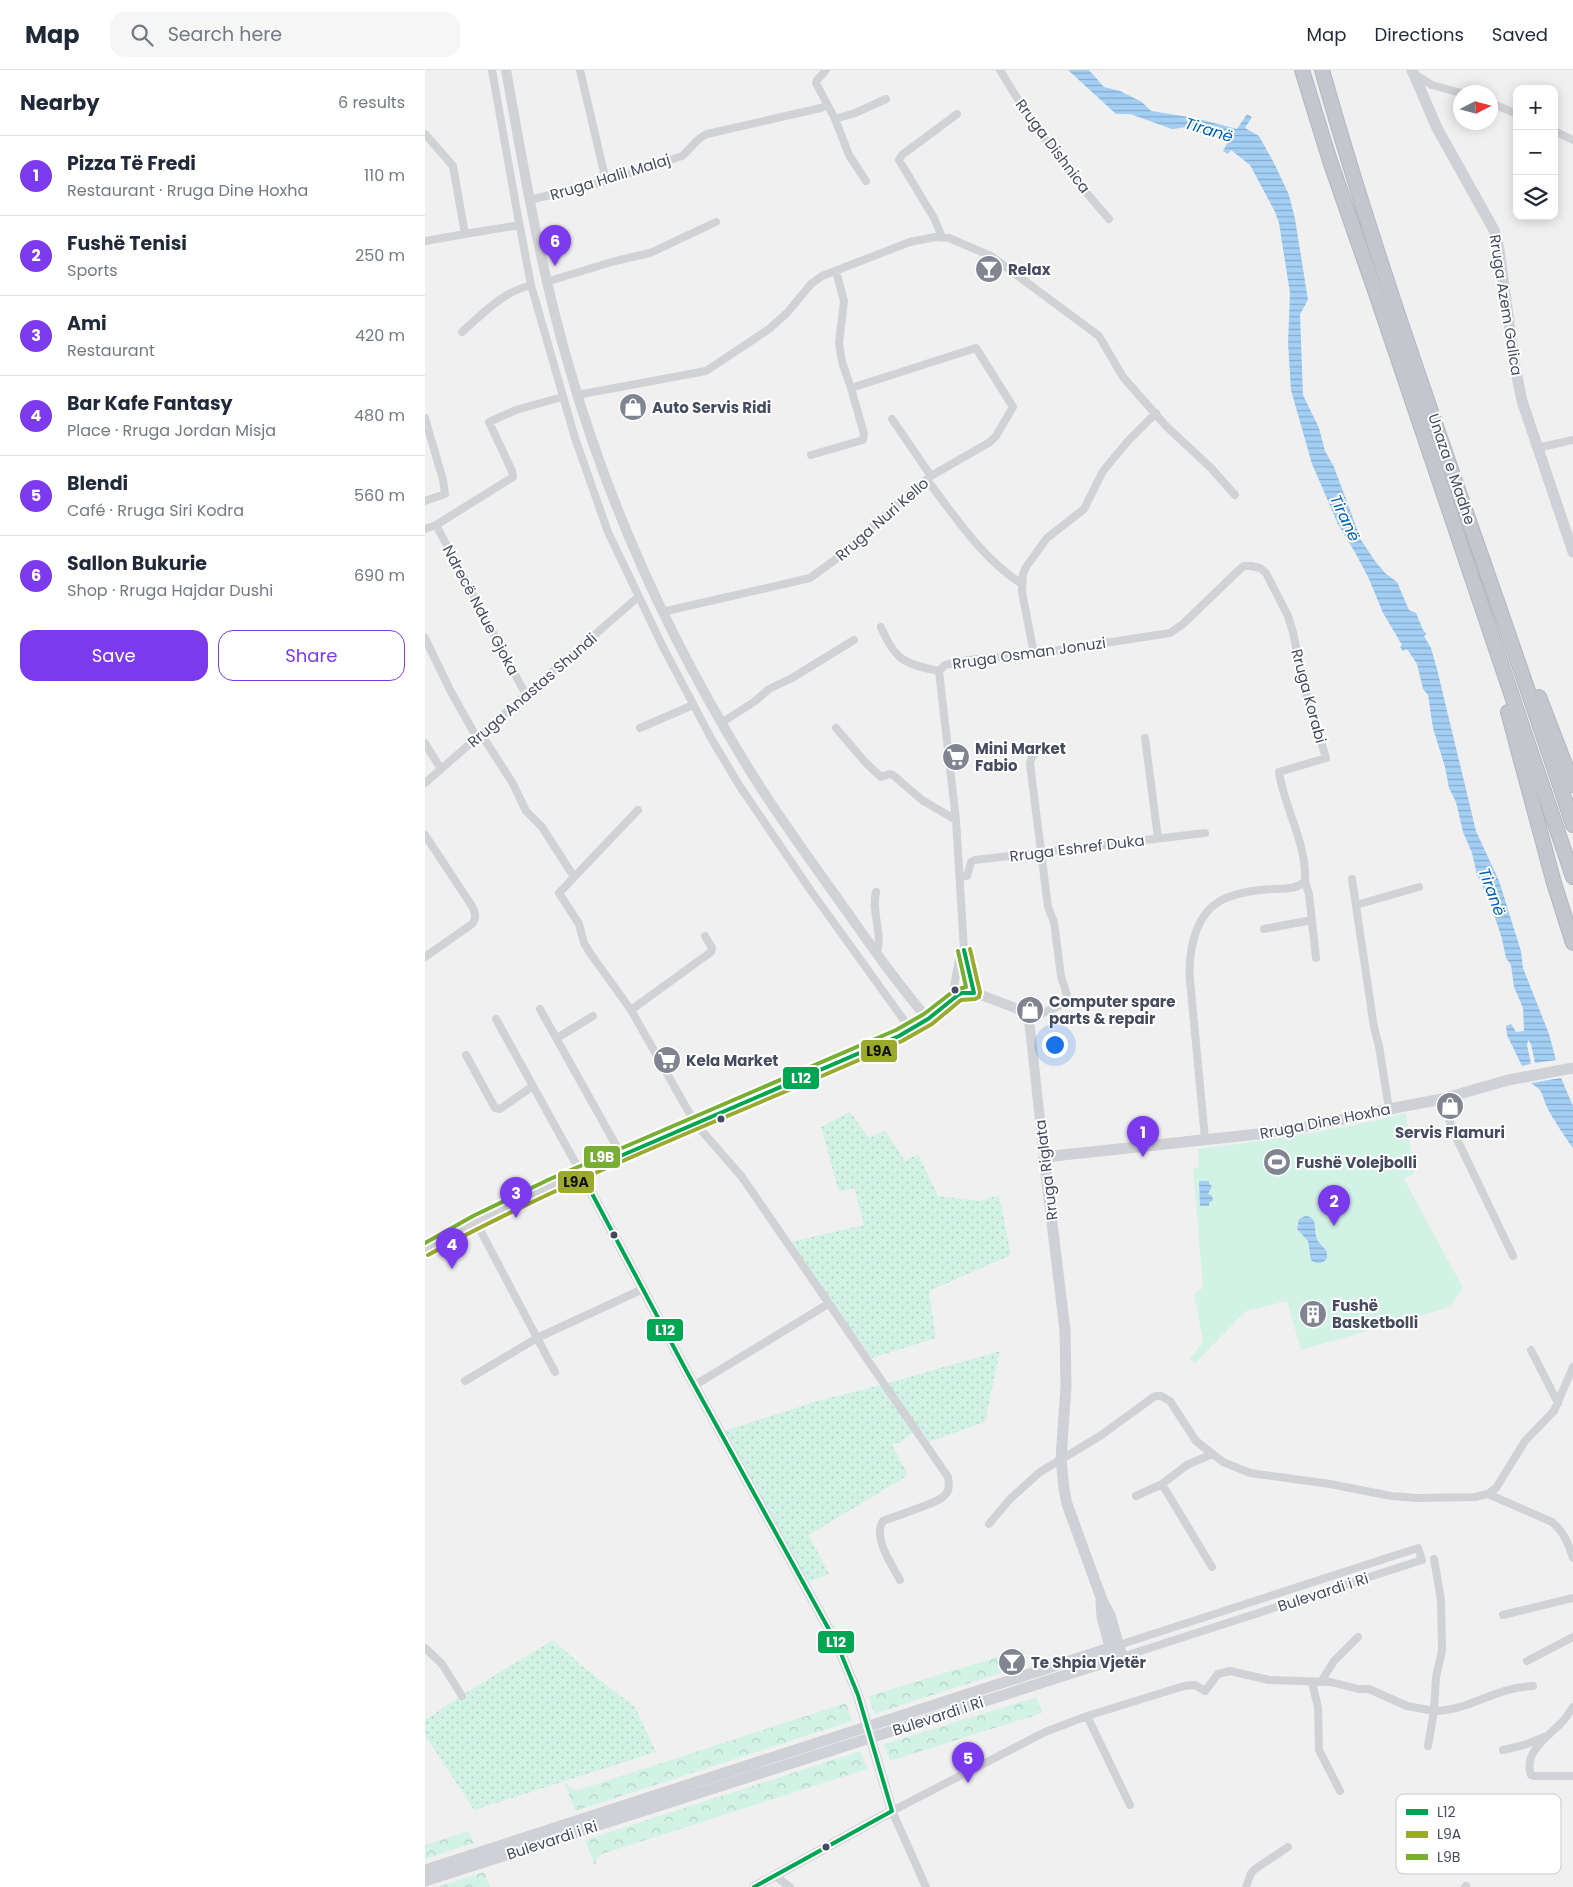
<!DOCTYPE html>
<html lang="en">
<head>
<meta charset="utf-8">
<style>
  :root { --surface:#fff; --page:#f6f6f7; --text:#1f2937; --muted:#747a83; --line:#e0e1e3; --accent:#7c3aed }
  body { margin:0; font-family:Poppins,sans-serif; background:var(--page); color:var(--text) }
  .controls { position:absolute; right:15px; top:15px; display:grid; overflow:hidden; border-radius:10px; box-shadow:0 2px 12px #0003 }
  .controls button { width:45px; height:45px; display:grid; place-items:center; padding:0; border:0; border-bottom:1px solid var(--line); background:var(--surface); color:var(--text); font:25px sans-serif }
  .compass { position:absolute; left:1028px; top:15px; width:45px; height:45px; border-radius:50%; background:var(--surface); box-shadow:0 2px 12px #0003; rotate:84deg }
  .you { position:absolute; left:629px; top:974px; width:18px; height:18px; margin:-12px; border:4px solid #fff; border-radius:50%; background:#1a73e8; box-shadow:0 0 0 8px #1a73e833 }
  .badge { display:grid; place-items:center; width:32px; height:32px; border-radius:50%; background:var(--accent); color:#fff; font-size:16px; font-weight:700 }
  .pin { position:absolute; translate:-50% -41px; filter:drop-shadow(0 1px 2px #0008) }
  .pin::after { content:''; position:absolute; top:26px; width:18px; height:15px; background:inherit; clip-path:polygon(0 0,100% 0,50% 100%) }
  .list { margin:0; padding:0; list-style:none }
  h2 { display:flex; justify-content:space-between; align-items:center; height:65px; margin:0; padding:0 20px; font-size:21px }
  h2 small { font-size:16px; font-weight:400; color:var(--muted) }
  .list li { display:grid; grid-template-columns:32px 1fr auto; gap:15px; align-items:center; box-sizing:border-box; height:80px; padding:0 20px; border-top:1px solid var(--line) }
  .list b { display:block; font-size:19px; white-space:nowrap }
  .list p { margin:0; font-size:16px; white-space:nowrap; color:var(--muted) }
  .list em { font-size:16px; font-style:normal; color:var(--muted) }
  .actions { display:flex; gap:10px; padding:15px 20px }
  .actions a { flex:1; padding:11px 0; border:1px solid var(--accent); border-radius:15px; text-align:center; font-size:18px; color:var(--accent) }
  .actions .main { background:var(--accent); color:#fff }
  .icon { flex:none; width:28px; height:28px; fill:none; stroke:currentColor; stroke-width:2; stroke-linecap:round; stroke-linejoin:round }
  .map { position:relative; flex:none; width:1148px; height:1817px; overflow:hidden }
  header { display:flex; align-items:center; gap:30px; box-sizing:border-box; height:70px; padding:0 25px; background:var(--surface); border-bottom:1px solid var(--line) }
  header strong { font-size:24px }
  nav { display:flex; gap:28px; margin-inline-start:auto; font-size:18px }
  .search { width:350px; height:45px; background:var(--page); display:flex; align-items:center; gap:12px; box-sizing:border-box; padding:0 18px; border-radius:15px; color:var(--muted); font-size:19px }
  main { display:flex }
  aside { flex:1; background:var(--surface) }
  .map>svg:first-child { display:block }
  .grass { fill:url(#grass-dots) }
  .forest { fill:url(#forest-crowns) }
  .pitch { fill:#d2f2e6 }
  .water { fill:url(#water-rules) }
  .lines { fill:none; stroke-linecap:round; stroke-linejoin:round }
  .trunk-casing { stroke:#b4b6c0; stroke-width:16 }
  .minor { stroke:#d1d2d6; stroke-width:8 }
  .tertiary { stroke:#d1d2d6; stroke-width:10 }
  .secondary { stroke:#cfd1d6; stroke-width:11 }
  .trunk { stroke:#c4c6ce; stroke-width:14 }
  .bus-1-casing { stroke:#fff; stroke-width:8 }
  .bus-2-casing { stroke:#fff; stroke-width:8 }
  .bus-3-casing { stroke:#fff; stroke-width:8 }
  .bus-1 { stroke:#00a651; stroke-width:4 }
  .bus-2 { stroke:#9baa2c; stroke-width:4 }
  .bus-3 { stroke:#78ae32; stroke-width:4 }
  .bus-dot { fill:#454c5f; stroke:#fff; stroke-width:2 }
  .labels { text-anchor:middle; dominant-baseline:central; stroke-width:4; stroke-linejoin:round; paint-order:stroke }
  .street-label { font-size:15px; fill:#454c5f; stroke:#fff }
  .poi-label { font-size:15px; font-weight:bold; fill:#454c5f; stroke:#fff; text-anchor:start }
  .water-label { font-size:16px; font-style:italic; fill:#0064b6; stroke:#fff }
  .key { fill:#fff; stroke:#c7c9cf; stroke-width:1 }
  .key-label { font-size:14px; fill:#454c5f }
  .line-badge { stroke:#fff; stroke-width:2 }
  .badge-label { font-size:14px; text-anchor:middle; font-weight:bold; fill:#fff }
  .pale-badge-label { font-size:14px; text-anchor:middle; font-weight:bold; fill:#111 }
</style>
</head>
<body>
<header>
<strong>Map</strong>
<div class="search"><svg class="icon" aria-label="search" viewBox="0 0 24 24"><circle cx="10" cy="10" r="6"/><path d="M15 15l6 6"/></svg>Search here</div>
<nav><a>Map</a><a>Directions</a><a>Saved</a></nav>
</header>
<main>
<aside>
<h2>Nearby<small>6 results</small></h2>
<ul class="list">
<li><span class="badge">1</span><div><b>Pizza Të Fredi</b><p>Restaurant · Rruga Dine Hoxha</p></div><em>110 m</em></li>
<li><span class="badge">2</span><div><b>Fushë Tenisi</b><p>Sports</p></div><em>250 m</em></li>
<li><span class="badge">3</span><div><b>Ami</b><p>Restaurant</p></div><em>420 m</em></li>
<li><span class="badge">4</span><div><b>Bar Kafe Fantasy</b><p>Place · Rruga Jordan Misja</p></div><em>480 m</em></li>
<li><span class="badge">5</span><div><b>Blendi</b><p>Café · Rruga Siri Kodra</p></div><em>560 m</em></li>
<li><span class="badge">6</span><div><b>Sallon Bukurie</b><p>Shop · Rruga Hajdar Dushi</p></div><em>690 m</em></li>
</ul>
<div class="actions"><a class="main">Save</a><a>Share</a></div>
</aside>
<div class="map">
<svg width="1148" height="1817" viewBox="0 0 1148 1817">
  <defs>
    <pattern id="grass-dots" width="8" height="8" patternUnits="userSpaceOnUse" patternTransform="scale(1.25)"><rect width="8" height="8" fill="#d2f2e6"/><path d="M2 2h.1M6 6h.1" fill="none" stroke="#b6d1c8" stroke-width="1.8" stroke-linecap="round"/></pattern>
    <pattern id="forest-crowns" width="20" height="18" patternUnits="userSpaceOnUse" patternTransform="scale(1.25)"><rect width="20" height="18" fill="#d2f2e6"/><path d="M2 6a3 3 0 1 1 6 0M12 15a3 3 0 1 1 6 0" fill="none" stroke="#b6d1c8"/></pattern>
    <pattern id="water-rules" width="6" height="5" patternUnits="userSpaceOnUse" patternTransform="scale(1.25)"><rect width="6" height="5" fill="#a3cff4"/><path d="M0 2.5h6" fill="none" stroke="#87aac9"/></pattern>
  </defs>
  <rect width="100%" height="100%" fill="#f1f0f0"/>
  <path class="grass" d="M425 1042 444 1068 460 1060 480 1091 493 1084 513 1126 555 1131 574 1125 586 1185 504 1221 511 1268 447 1288 365 1172 439 1155 429 1118 414 1122 396 1057Z
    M575 1281 560 1352 504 1372 495 1358 476 1372 467 1375 483 1405 384 1465 404 1504 381 1513 296 1362 392 1331 456 1315Z
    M128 1570 157 1596 210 1637 231 1682 49 1740 0 1665V1650L39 1624Z"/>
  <path class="forest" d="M598 1579 603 1594 449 1644 444 1626Z
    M612 1627 617 1643 465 1691 459 1674Z
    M421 1633 427 1651 150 1741 139 1711 146 1718 153 1720Z
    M436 1681 442 1699 177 1784 172 1789 170 1796 160 1770Z
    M44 1761 49 1773 0 1789V1775Z
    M59 1802 65 1817H13Z"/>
  <path class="pitch" d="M981 1043 989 1103 979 1109 1038 1218 1025 1237 876 1280 862 1231 821 1241 770 1293 765 1289 778 1271 769 1224 778 1218 768 1099 774 1097 773 1079C843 1070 912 1061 981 1043Z"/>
  <path class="water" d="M643 0H664L679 17 695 21 717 32 726 41 770 48 812 59 822 44 827 47 820 58 834 66 850 95 864 125 870 149 883 230 875 244 878 325 894 358 900 381 909 397 936 470 950 491 960 503 972 512 984 540 991 543 998 560 1002 564 999 566 1006 578 1012 599 1051 761 1074 811 1096 881 1098 898 1124 964 1131 990 1110 993 1106 974 1103 970 1102 975 1106 994 1097 996 1082 965 1081 956 1086 954 1091 962 1099 961 1098 938 1089 917 1086 895 1081 888 1077 869 1066 835 1052 805 1047 783 1038 762 1031 732 1024 718 1020 697 1008 658 1003 625 998 619 992 594 982 579 978 581 975 577 977 575 958 543 944 509 931 484 913 454 887 394 866 320 863 273 865 223 854 153 850 142 825 95 806 80 803 84 798 81 803 72 799 68 792 65 775 63 762 57 747 59 705 44H691Z
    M1136 1008 1148 1036V1078C1142 1070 1124 1043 1121 1035 1116 1022 1118 1021 1106 1013Z
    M774 1111H784V1114L787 1116 783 1124 787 1126 788 1130 784 1133V1136H775Z
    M880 1146C894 1147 888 1159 892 1169 894 1174 899 1177 902 1182V1188C898 1194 892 1195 886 1190L883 1171 872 1159 874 1149Z"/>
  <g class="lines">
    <g class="trunk-casing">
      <path id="trunk" d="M877 0 905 91 954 232 1148 807
        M897 0C969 255 1066 503 1148 755
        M1114 627 1148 715
        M1083 642 1129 813 1148 873"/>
    </g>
    <path class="minor" d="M67 0 91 136 106 215 150 368 183 462 238 577 286 668 314 715 386 821 486 960
      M155 0 181 111
      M401 0 392 10 391 13 410 49 424 85 441 111
      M575 0C608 56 641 100 684 149
      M989 4 1007 15 1036 23
      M1066 33 1092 44
      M410 49 430 43 461 29
      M1129 61 1148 70
      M0 64 28 96 40 164 94 155
      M105 130 181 111 257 86C266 79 271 68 282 64L396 38 402 35
      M517 167 509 148 474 90 477 85 532 44
      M0 171 40 164
      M121 212 190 191 225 183 291 152
      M37 262C60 242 76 223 106 215
      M152 325 281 301 344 259 362 243 386 214 397 206 485 172 510 167 524 168 566 186 674 266 698 307 741 356 786 398 810 425
      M0 348 18 410 20 424 0 431
      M467 349 506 406
      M1112 378 1148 370
      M386 385 438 370 439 364 426 318 417 292 414 273 419 231 411 201
      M502 410C531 447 556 488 597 514
      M11 455 101 625
      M0 459 11 455 88 407 87 401 64 352 91 340 137 327
      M237 542 385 508 411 489 479 428 506 406 565 372 571 366 588 337 551 278 426 318
      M456 557C470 590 479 594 514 601
      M0 568 25 620 52 668
      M609 584 597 522 598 504 601 497 622 468 659 439 678 401 703 371 731 343
      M296 653 329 632 344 619 367 608 429 570
      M215 658 268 635
      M411 658 441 693 456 707 465 704 468 705 497 730 531 750
      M56 664 87 712 101 741 117 757 149 807
      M720 668 733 768
      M0 673 16 699
      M0 713 213 527
      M213 740 134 823 154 854 159 873 165 883 206 940 270 1053 317 1107 523 1407C524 1414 525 1420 520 1425 514 1433 470 1446 458 1451 447 1467 467 1495 475 1510
      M0 765 47 836C50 843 52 847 47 854L0 887
      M535 807 542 806 546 792 550 790 780 763
      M927 809 949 957 954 976 964 1039
      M880 811 884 824 891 888
      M451 822C446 843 458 862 452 883
      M931 835 994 817
      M839 859 887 850
      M549 923 539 880 531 750 514 601 520 595 543 590 609 584 745 563 758 554 815 499 819 496H826L835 498 841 503 863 546 868 562 879 617 901 688 854 702C859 738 882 773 880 811 872 820 859 818 848 819 830 820 807 823 792 833 769 848 763 885 765 910L780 1069
      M527 928 534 889 539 880
      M115 939 197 1086
      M206 940 286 882 287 878 280 866
      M71 949 156 1103
      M604 949 634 936 640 931 642 925 636 906 629 852 623 837 605 694C607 677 624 680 637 678
      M132 968 168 946
      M41 985 70 1038 75 1039 108 1016
      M1017 1029 1029 1063 1088 1186
      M51 1152 130 1302
      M1106 1280 1133 1333
      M40 1311 112 1268 218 1219
      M270 1315 403 1234
      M737 1414 787 1497
      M1063 1424 1127 1452C1139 1462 1143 1473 1148 1488
      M711 1426 737 1414 762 1395 787 1384
      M564 1454 585 1429 615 1402 675 1366 730 1326H736L745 1331 771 1371 798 1392 825 1403 905 1414 966 1426 991 1428 1050 1427 1063 1424 1071 1418 1100 1371 1129 1341 1148 1297
      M1078 1545 1148 1528
      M694 1575 993 1478 997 1490 697 1587
      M0 1578 17 1594 37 1626
      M1102 1591 1148 1567
      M896 1612 909 1591 933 1567
      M887 1613 893 1637 894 1680 915 1721
      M1148 1637C1144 1642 1141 1649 1136 1653 1123 1667 1098 1682 1106 1705L1109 1706H1148
      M662 1646 705 1735
      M1003 1676 1009 1641C1045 1641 1070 1617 1108 1616
      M1078 1680 1099 1675 1119 1667
      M350 1806 365 1817
      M501 1817 467 1741 620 1662 662 1646 759 1616 770 1615 780 1621 793 1604 805 1601 844 1610 906 1612 933 1619H944L982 1636 1009 1641 1011 1607 1017 1581 1016 1530 1009 1489
      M821 1817 826 1803 830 1799 863 1777
      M1040 1817 1041 1816"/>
    <path class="tertiary" d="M81 0C99 101 116 202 145 300 186 443 249 578 327 704 352 744 380 783 408 822 439 865 468 909 503 949
      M156 1103 262 1302 412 1574 433 1625 467 1741 329 1817
      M0 1180 51 1152 127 1115 474 966C484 961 495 955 504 948 514 940 525 925 538 923 551 921 568 930 580 934 594 939 603 942 605 958L619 1087"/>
    <path class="secondary" d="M987 0 1012 58 1069 160 1074 179 1090 297 1097 331 1148 482
      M676 1531 677 1547 687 1584
      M0 1800 694 1575
      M0 1811 697 1587 685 1545 677 1530 642 1434 639 1419 636 1389 641 1316 640 1260 619 1087 833 1064 886 1056 964 1039 1017 1029 1083 1010 1148 998"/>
    <use href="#trunk" class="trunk"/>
    <g class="bus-1-casing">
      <path id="bus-1" d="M156 1103 262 1302 412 1574 433 1625 467 1741
        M156 1103 474 966 503 949 533 925 537 923H549L539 880
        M329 1817 467 1741"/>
    </g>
    <g class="bus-2-casing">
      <path id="bus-2" d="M3 1185C155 1102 319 1042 477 971L507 954 536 930 550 929 554 927 555 922 545 879"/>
    </g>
    <g class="bus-3-casing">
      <path id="bus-3" d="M0 1173 48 1146 125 1109 471 960 499 944 530 920 541 917 533 881"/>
    </g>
    <use href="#bus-1" class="bus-1"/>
    <use href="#bus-2" class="bus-2"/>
    <use href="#bus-3" class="bus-3"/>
  </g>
  <defs>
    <g id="bar-disc" transform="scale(1.4375)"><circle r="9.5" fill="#818592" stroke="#fff"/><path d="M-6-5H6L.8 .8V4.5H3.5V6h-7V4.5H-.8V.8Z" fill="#fff"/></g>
    <g id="shop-disc" transform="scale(1.4375)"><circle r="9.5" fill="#818592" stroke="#fff"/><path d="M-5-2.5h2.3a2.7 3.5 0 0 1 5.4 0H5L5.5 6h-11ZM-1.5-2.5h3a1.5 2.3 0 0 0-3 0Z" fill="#fff"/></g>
    <g id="supermarket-disc" transform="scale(1.4375)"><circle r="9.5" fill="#818592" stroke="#fff"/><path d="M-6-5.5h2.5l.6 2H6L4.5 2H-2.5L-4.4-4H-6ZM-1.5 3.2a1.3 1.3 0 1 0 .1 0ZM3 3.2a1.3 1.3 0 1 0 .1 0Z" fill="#fff"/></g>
    <g id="stadium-disc" transform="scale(1.4375)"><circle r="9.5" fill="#818592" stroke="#fff"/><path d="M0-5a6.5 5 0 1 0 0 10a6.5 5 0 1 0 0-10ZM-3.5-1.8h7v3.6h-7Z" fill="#fff"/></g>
    <g id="building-disc" transform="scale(1.4375)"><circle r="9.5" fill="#818592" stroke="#fff"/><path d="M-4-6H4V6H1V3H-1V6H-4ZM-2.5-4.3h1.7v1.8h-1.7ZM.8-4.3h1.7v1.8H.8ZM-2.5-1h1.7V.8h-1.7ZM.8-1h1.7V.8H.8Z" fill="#fff"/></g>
  </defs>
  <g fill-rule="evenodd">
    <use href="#bar-disc" x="564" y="199"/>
    <use href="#shop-disc" x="208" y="337"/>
    <use href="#supermarket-disc" x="531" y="687"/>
    <use href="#shop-disc" x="605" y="940"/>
    <use href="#supermarket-disc" x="242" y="990"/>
    <use href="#shop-disc" x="1025" y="1036"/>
    <use href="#stadium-disc" x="852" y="1092"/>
    <use href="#building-disc" x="888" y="1244"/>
    <use href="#bar-disc" x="587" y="1592"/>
  </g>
  <g class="bus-dot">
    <circle cx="530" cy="920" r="4.5"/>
    <circle cx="296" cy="1049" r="4.5"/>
    <circle cx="189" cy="1165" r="4.5"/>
    <circle cx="401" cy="1777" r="4.5"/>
  </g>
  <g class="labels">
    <g class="street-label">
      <text transform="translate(628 76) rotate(53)">Rruga Dishnica</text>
      <text transform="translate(185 107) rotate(-17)">Rruga Halil Malaj</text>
      <text transform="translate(1081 235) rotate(81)">Rruga Azem Galica</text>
      <text transform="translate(1027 399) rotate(71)">Unaza e Madhe</text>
      <text transform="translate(457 449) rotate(-41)">Rruga Nuri Kello</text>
      <text transform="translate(56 540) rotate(62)">Ndrecë Ndue Gjoka</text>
      <text transform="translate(604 583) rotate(-8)">Rruga Osman Jonuzi</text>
      <text transform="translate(107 620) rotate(-41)">Rruga Anastas Shundi</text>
      <text transform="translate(884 626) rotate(75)">Rruga Korabi</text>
      <text transform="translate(652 778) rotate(-7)">Rruga Eshref Duka</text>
      <text transform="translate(900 1051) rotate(-11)">Rruga Dine Hoxha</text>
      <text transform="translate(621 1100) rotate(-97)">Rruga Riglata</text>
      <text transform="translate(898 1522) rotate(-18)">Bulevardi i Ri</text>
      <text transform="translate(513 1646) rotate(-18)">Bulevardi i Ri</text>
      <text transform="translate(127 1770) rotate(-18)">Bulevardi i Ri</text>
    </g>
    <g class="poi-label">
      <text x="583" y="199">Relax</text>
      <text x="227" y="337">Auto Servis Ridi</text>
      <text x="550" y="678">Mini Market<tspan x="550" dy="17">Fabio</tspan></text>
      <text x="624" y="931">Computer spare<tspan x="624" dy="17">parts &amp; repair</tspan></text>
      <text x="261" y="990">Kela Market</text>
      <text x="1025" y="1062" text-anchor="middle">Servis Flamuri</text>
      <text x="871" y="1092">Fushë Volejbolli</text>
      <text x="907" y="1235">Fushë<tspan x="907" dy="17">Basketbolli</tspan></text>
      <text x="606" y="1592">Te Shpia Vjetër</text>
    </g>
    <g class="water-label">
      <text transform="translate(784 60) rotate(17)">Tiranë</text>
      <text transform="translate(920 448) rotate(65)">Tiranë</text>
      <text transform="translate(1067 822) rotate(70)">Tiranë</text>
    </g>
  </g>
  <rect x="971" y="1724" width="165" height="80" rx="8" class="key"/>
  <rect x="981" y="1739" width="22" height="6" fill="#00a651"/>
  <rect x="981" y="1761" width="22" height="7" fill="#9baa2c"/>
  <rect x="981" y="1784" width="22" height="6" fill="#78ae32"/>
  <g class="key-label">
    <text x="1012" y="1747">L12</text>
    <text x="1012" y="1769">L9A</text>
    <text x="1012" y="1792">L9B</text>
  </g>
  <g class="line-badge">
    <rect x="435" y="969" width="38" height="24" rx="5" fill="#9baa2c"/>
    <rect x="357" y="996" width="38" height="24" rx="5" fill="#00a651"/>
    <rect x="158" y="1075" width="38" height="24" rx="5" fill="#78ae32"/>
    <rect x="132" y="1100" width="38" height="24" rx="5" fill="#9baa2c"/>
    <rect x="221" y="1248" width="38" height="24" rx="5" fill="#00a651"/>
    <rect x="392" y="1560" width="38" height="24" rx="5" fill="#00a651"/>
  </g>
  <g class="badge-label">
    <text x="376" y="1013">L12</text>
    <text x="177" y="1092">L9B</text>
    <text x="240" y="1265">L12</text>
    <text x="411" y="1577">L12</text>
  </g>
  <g class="pale-badge-label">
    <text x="454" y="986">L9A</text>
    <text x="151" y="1117">L9A</text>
  </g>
</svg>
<div class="controls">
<button>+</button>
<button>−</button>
<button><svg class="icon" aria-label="layers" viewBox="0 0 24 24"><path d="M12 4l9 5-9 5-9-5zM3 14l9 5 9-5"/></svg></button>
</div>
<svg class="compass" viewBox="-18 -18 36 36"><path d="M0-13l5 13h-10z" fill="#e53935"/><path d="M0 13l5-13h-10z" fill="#747a83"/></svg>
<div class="you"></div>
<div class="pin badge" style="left:718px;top:1087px">1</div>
<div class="pin badge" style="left:909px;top:1156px">2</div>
<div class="pin badge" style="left:91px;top:1148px">3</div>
<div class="pin badge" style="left:27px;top:1199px">4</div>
<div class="pin badge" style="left:543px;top:1713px">5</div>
<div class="pin badge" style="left:130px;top:196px">6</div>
</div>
</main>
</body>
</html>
